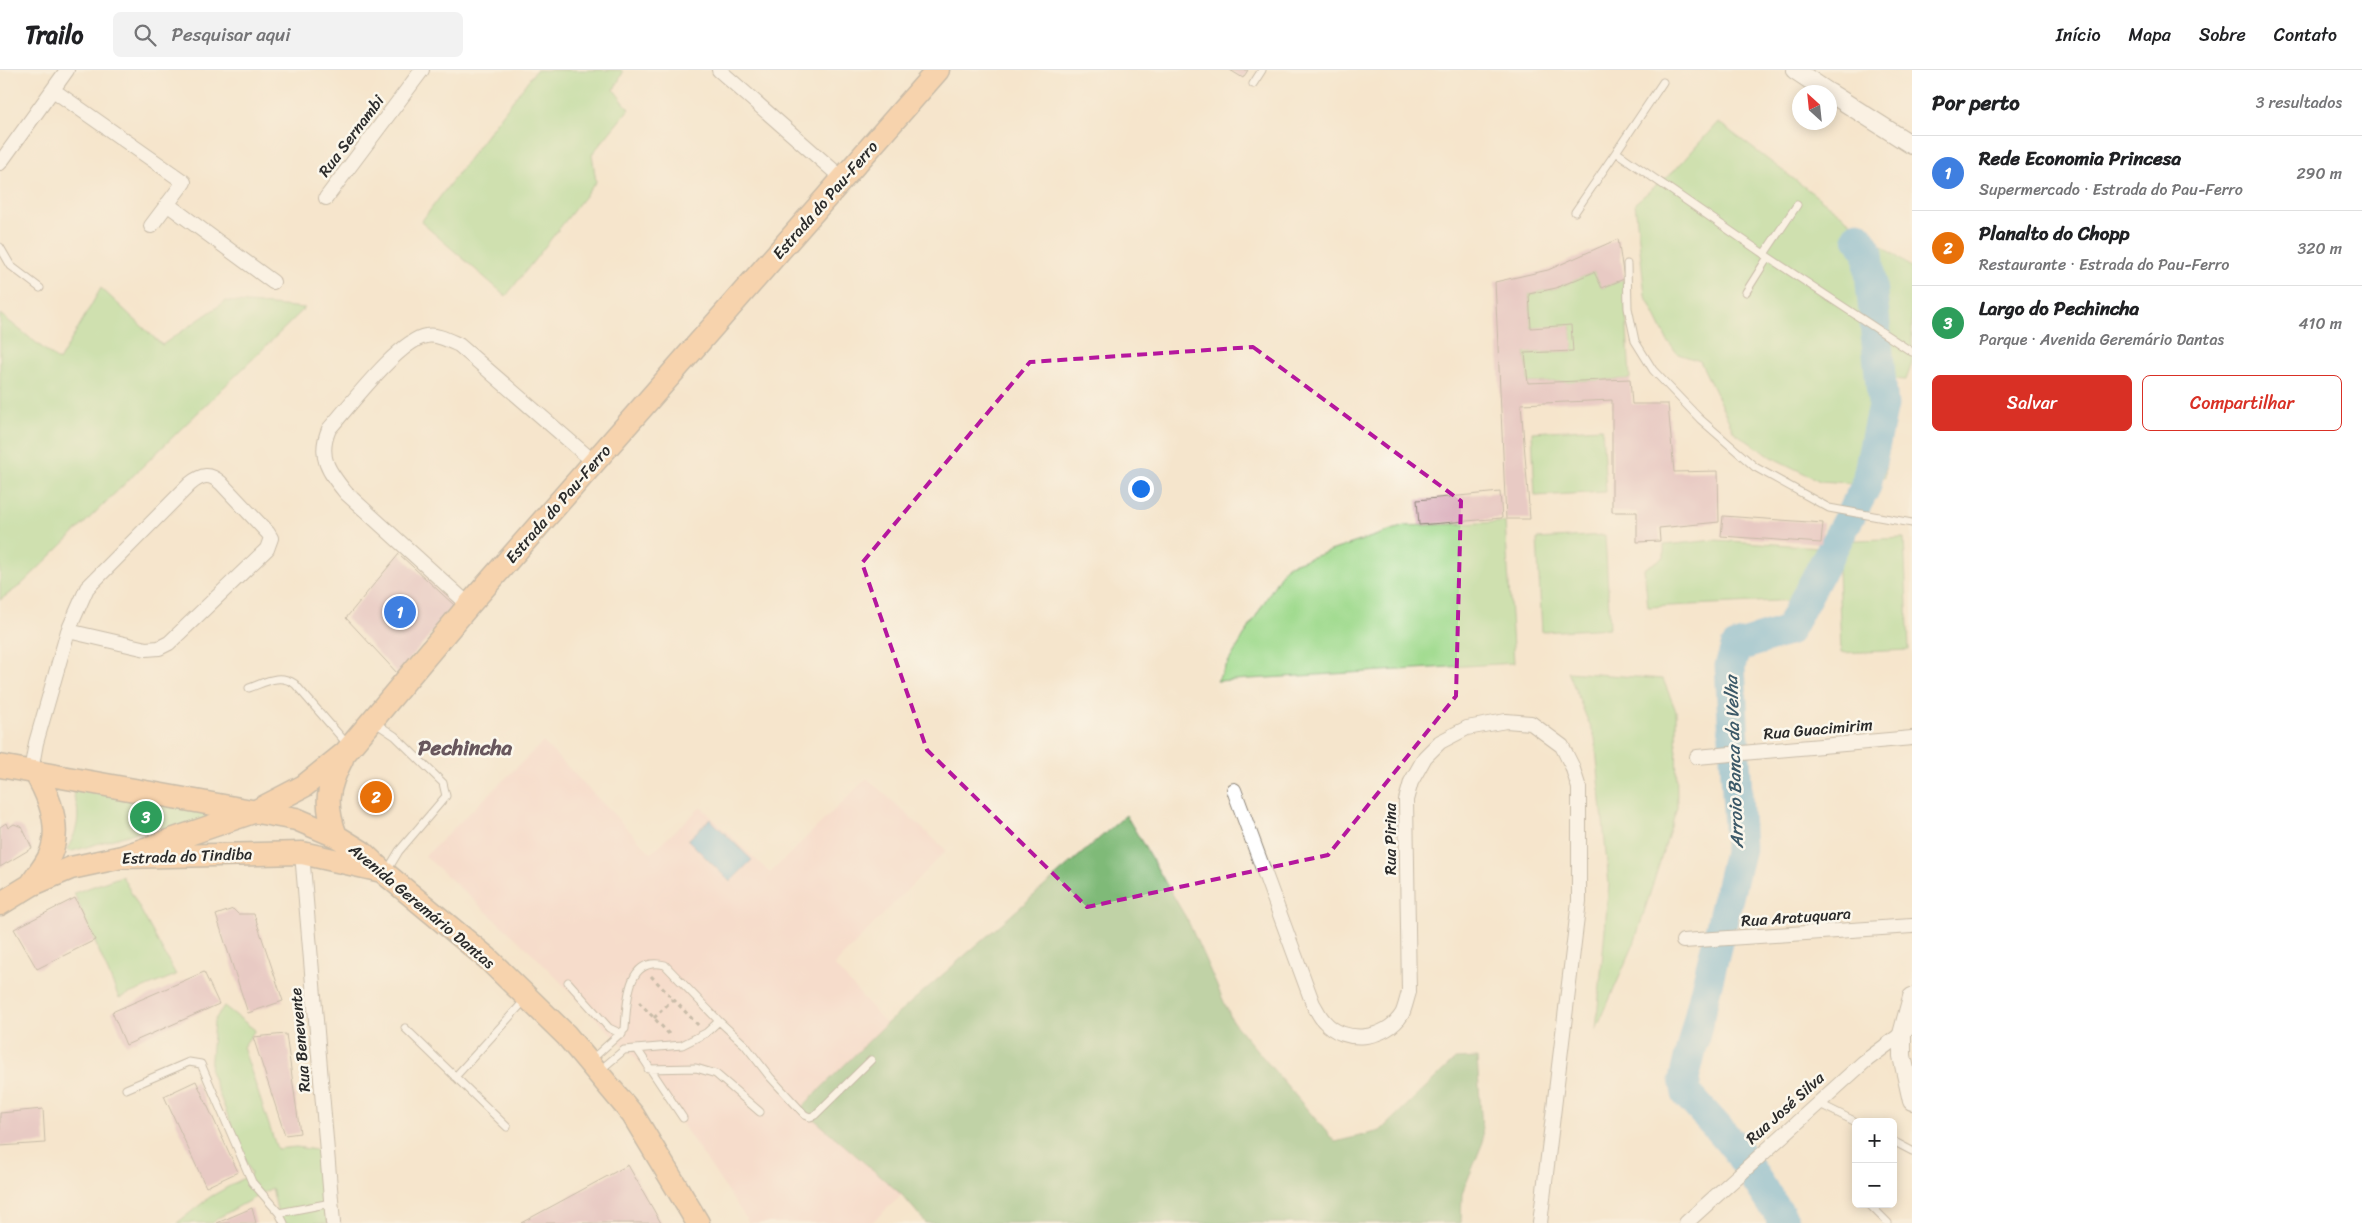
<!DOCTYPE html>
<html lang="pt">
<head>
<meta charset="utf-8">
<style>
  :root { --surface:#fff; --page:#f2f2f2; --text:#202124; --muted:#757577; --line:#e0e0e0; --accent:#d93025 }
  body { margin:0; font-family:Sriracha,sans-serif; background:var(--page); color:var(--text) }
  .controls { position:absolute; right:15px; bottom:15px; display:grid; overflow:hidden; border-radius:8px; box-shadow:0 2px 12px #0003 }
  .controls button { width:45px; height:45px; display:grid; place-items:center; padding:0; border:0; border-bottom:1px solid var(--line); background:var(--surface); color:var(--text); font:25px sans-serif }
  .compass { position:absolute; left:1792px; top:15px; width:45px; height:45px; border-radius:50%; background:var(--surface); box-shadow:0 2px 12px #0003; rotate:333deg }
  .you { position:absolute; left:1140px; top:418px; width:18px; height:18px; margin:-12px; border:4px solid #fff; border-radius:50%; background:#1a73e8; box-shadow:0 0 0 8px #1a73e833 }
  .badge { display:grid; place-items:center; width:32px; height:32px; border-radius:50%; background:var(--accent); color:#fff; font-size:16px; font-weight:700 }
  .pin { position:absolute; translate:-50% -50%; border:2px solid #fff; box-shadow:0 1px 5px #0006 }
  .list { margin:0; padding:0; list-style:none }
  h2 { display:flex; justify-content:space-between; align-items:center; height:65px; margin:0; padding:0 20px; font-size:21px }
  h2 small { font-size:16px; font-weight:400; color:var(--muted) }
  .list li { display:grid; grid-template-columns:32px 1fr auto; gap:15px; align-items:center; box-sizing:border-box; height:75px; padding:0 20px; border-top:1px solid var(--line) }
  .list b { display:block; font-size:19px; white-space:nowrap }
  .list p { margin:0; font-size:16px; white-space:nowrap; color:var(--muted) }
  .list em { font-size:16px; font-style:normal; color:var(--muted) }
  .actions { display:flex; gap:10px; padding:15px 20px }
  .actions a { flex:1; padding:11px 0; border:1px solid var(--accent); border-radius:8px; text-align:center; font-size:18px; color:var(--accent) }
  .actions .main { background:var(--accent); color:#fff }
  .icon { flex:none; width:28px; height:28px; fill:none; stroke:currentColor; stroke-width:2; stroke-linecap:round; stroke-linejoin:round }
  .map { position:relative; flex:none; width:1912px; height:1153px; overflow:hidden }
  header { display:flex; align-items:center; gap:30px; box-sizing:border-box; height:70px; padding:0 25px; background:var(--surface); border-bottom:1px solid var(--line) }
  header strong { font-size:24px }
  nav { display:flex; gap:28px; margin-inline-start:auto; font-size:18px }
  .search { width:350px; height:45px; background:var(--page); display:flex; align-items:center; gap:12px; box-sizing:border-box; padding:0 18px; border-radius:8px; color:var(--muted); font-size:19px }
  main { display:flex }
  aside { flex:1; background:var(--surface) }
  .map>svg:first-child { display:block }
  .built { fill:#f7d0c9 }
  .green { fill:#9fda8d; stroke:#65825c }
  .forest { fill:#7fba78; stroke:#557252 }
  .water { fill:#5cafd8; stroke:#446d82 }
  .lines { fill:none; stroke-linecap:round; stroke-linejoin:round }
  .river { stroke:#5cafd8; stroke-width:31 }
  .building { fill:#d8a9ba }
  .service-casing { stroke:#90887c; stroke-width:9 }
  .minor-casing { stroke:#90887c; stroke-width:16 }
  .tertiary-casing { stroke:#90887c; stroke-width:20 }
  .primary-casing { stroke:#90887c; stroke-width:25 }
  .path { stroke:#90887c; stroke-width:3; stroke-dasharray:4 4; stroke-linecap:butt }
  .service { stroke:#fff; stroke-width:7 }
  .minor { stroke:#fff; stroke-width:14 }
  .tertiary { stroke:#fff; stroke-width:18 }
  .primary { stroke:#f8bd88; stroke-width:22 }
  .marked { fill:none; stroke:#b5179e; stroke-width:4; stroke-dasharray:10 6; stroke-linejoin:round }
  .labels { text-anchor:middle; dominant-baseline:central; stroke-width:5; stroke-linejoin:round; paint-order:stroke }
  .street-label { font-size:16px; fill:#2b2b2b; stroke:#fbf7ec }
  .water-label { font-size:18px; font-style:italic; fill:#3c5968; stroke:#fbf7ec }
  .district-label { font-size:21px; font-weight:bold; fill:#68575d; stroke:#fbf7ec }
</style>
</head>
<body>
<header>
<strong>Trailo</strong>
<div class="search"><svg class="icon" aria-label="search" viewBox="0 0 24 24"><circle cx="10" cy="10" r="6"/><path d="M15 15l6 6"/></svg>Pesquisar aqui</div>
<nav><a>Início</a><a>Mapa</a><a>Sobre</a><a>Contato</a></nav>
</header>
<main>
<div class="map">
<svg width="1912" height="1153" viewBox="0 0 1912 1153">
  <rect width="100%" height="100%" fill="#fbf7ec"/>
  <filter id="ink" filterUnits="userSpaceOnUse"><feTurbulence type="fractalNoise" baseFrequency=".02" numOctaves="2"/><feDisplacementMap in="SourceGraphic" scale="10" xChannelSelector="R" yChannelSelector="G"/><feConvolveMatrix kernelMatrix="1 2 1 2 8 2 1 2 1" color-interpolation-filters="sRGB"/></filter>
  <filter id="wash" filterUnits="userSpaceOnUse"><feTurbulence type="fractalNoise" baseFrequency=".0096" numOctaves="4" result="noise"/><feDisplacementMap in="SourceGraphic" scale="20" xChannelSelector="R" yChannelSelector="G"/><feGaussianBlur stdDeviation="1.12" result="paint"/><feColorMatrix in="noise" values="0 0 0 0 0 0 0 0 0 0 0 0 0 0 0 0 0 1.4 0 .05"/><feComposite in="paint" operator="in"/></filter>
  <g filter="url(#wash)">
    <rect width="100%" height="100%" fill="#f5e5cc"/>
    <path class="built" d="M543 672 651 783 701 737 770 803 867 708 946 780 834 895 886 954 801 1038 902 1125 871 1153H749L643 996 531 882 425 786Z"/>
    <path class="green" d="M536 0H621L623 2 614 20 629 39 592 84 596 112 506 226 421 152Z
      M1718 52 1912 198V293L1906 310 1890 309 1885 408 1864 414 1820 411 1771 387 1734 362 1700 291 1678 284 1668 272 1645 225 1635 133 1676 99Z
      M1594 202 1602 218 1624 209 1630 309 1528 313 1525 283 1573 281 1571 256 1531 258 1529 224 1556 218Z
      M101 218 162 275 226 231 305 238 21 515 0 530V244L59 291Z
      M1602 358 1606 422 1535 426 1532 362Z
      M1505 452 1514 593 1217 611 1286 496 1404 456Z
      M1605 465 1610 558 1542 562 1537 469Z
      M1904 468 1909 580 1841 583 1837 471Z
      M1715 470 1819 477 1798 530 1648 537 1644 499 1664 487V475Z
      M1568 602 1663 609 1676 641 1677 738 1634 874 1596 960 1609 814 1595 668Z
      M73 716 211 743 208 751 138 762 69 782 67 779C75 766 80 751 77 736 75 729 72 723 73 716Z
      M122 806 176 905 119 928 74 823Z
      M224 936 255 960 243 977 277 1079 296 1077 323 1081 328 1153H280L272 1118 218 1148 213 1153H177L210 1127 251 1104 210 1001 214 951Z"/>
    <path class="forest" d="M1126 745 1188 851 1233 952 1335 1072 1380 1061 1455 989 1477 988 1483 1072 1462 1124 1461 1153H926L902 1125 801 1038 886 954Z"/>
    <path class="water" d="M710 749 752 790 730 812 688 770Z"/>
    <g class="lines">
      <path class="river" d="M1785 1153 1735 1077 1687 1024 1684 1009 1740 778 1730 596 1736 577 1788 561 1866 416 1883 335 1868 182 1858 166"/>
    </g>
    <g id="blocks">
      <path class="building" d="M1230 0H1248L1243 8Z
        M1618 169 1624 209 1602 218 1594 202 1556 218 1529 224 1531 258 1571 255 1573 281 1525 283 1528 313 1630 309 1632 334H1668L1674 402 1718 401 1719 452 1659 458 1660 471 1637 472V442H1612V330L1521 334 1530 449H1506L1495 212 1548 200Z
        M1500 422 1502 448 1419 455 1417 430Z
        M1723 446 1823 453 1821 473 1721 466Z
        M399 484 454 535 398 604 346 548Z
        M6 753 8 758 14 754 22 757 32 778 0 797V757Z
        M75 828 95 870 37 899 14 859Z
        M233 839 238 844H254L283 931 248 943 216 845Z
        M204 902 219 934 126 975 112 942Z
        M286 964 300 1063 285 1065 253 967Z
        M196 1011 238 1102 206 1117 164 1026Z
        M43 1039 45 1073 0 1076V1043Z
        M628 1095 661 1153H521Z
        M252 1138 256 1153H217Z"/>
    </g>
  </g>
  <g filter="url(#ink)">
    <use href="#blocks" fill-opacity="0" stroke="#90887c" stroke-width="1"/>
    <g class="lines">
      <g class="service-casing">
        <path id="service" d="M1253 14 1262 0
          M1616 82 1663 12
          M1575 142 1616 82 1768 187 1912 282
          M0 177 11 196 40 218
          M1764 184 1797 135
          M1627 194 1628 238 1635 271 1653 300 1700 349 1755 397 1829 438 1912 453
          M1746 222 1768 187
          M249 618C266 612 279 603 295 614L348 675
          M374 652 395 666 443 713 446 726 399 781 387 801
          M568 912 609 958 622 964
          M405 958 507 1057
          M637 979 683 1048
          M590 991 625 959C627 934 626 885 665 895L719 951 745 975 770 1007 805 1045 810 1047 815 1045 871 990
          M648 999 696 998 716 1004 760 1042
          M599 1001 624 980 682 975 706 963 719 951
          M455 1007 526 929
          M126 1019 189 992 201 994 252 1112 279 1143
          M1818 1033 1856 1052
          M1893 1071 1912 1081
          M1869 1134 1888 1153
          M284 1153 279 1143 331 1133"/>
      </g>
      <g class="minor-casing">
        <path id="minor" d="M719 0 843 109
          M53 20 184 112 151 156
          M0 93 67 0
          M326 128 422 0
          M167 134 273 212
          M469 535 346 423C329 402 317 387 329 359 348 338 399 270 426 266 437 264 448 270 459 275L595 393
          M1697 687 1912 668
          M31 701 36 673 68 561 87 518 190 414C202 404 210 403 221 413L268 463 271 468 267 479 169 573 159 578 146 579 68 561
          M1234 720 1313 934C1317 940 1319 946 1324 951 1344 975 1386 970 1402 944 1405 938 1407 928 1409 922L1406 730 1411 712 1425 687 1440 672 1467 658 1506 651 1531 653 1562 676 1572 696 1579 718V831L1540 1153
          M302 783 333 1153
          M1683 871 1912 856
          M1686 1153 1864 992 1908 959"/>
      </g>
      <g class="tertiary-casing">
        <path id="tertiary" d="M1795 0 1828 22
          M1830 23 1912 75
          M1912 927 1902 964V986L1912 1031"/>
      </g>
      <g class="primary-casing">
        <path id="primary" d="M0 696 296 749 336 766 362 782 382 801 487 888 566 965 633 1045 698 1153
          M336 766C324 734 327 718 342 689
          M122 787 256 741 304 716 345 683 469 535 938 0
          M31 815C37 805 46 795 50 785 62 758 49 726 35 702
          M0 834 31 815 71 798 122 787 302 783 382 801"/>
      </g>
      <path class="path" d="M651 906 699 956
        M639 932 669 964
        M654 948 673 929"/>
      <use href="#service" class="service"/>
      <use href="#minor" class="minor"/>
      <use href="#tertiary" class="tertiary"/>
      <use href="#primary" class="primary"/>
    </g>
  </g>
  <path d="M0 0H1912V1153H0ZM1253 277 1461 431 1456 626 1328 785 1087 837 927 680 862 493 1030 292Z" fill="#f5e5cc" fill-opacity=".55" fill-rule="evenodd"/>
  <path class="marked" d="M1253 277 1461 431 1456 626 1328 785 1087 837 927 680 862 493 1030 292Z"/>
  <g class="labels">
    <g class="street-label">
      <text transform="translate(351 66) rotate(-53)">Rua Sernambi</text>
      <text transform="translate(825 130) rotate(-49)">Estrada do Pau-Ferro</text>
      <text transform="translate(558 434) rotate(-49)">Estrada do Pau-Ferro</text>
      <text transform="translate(1818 659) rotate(-5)">Rua Guacimirim</text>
      <text transform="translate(1390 769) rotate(-90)">Rua Pirina</text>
      <text transform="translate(187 786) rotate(-2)">Estrada do Tindiba</text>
      <text transform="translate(422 836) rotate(40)">Avenida Geremário Dantas</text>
      <text transform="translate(1796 847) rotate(-4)">Rua Aratuquara</text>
      <text transform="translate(300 970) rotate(-95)">Rua Benevente</text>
      <text transform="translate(1785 1038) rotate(-42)">Rua José Silva</text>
    </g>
    <g class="water-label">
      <text transform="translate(1734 692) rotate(-92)">Arroio Banca da Velha</text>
    </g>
    <g class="district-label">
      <text x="465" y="678">Pechincha</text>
    </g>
  </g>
</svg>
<div class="controls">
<button>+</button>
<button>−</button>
</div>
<svg class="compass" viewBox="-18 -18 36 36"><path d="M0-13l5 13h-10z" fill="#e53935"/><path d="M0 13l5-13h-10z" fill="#757577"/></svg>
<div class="you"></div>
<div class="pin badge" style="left:400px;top:542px;background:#3f7fe0">1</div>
<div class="pin badge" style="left:376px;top:727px;background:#e8710a">2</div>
<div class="pin badge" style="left:146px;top:747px;background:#2e9e5b">3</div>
</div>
<aside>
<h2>Por perto<small>3 resultados</small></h2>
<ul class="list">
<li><span class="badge" style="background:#3f7fe0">1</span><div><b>Rede Economia Princesa</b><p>Supermercado · Estrada do Pau-Ferro</p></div><em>290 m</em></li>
<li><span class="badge" style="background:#e8710a">2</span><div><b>Planalto do Chopp</b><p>Restaurante · Estrada do Pau-Ferro</p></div><em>320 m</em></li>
<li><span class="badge" style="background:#2e9e5b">3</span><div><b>Largo do Pechincha</b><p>Parque · Avenida Geremário Dantas</p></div><em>410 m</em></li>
</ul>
<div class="actions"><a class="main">Salvar</a><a>Compartilhar</a></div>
</aside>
</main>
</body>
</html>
